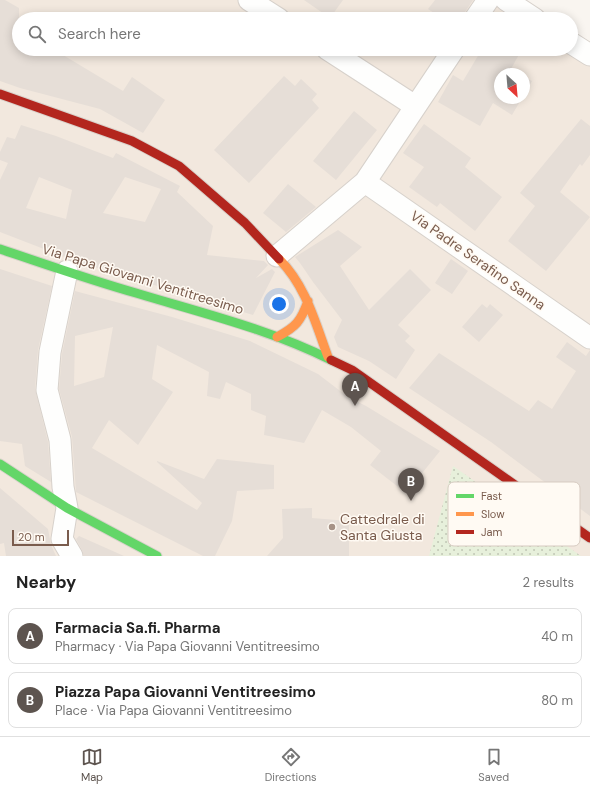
<!DOCTYPE html>
<html lang="en">
<head>
<meta charset="utf-8">
<style>
  :root { --surface:#fff; --page:#f2f2f2; --text:#222; --muted:#767676; --line:#e0e0e0; --accent:#5d544f }
  body { margin:0; font-family:"DM Sans",sans-serif; background:var(--page); color:var(--text) }
  .compass { position:absolute; left:494px; top:68px; width:36px; height:36px; border-radius:50%; background:var(--surface); box-shadow:0 2px 10px #0003; rotate:154deg }
  .scale { position:absolute; left:12px; bottom:10px; width:57px; box-sizing:border-box; padding-left:4px; border:2px solid #7a5c4d; border-top:0; font-size:11px; line-height:14px; white-space:nowrap; color:#7a5c4d; -webkit-text-stroke:3px #fffaf3; paint-order:stroke }
  .you { position:absolute; left:279px; top:304px; width:14px; height:14px; margin:-10px; border:3px solid #fff; border-radius:50%; background:#1a73e8; box-shadow:0 0 0 6px #1a73e833 }
  .badge { display:grid; place-items:center; width:26px; height:26px; border-radius:50%; background:var(--accent); color:#fff; font-size:13px; font-weight:700 }
  .pin { position:absolute; translate:-50% -33px; filter:drop-shadow(0 1px 2px #0008) }
  .pin::after { content:''; position:absolute; top:21px; width:14px; height:12px; background:inherit; clip-path:polygon(0 0,100% 0,50% 100%) }
  .list { margin:0; padding:0; list-style:none }
  h2 { display:flex; justify-content:space-between; align-items:center; height:52px; margin:0; padding:0 16px; font-size:17px }
  h2 small { font-size:13px; font-weight:400; color:var(--muted) }
  .list li { display:grid; grid-template-columns:26px 1fr auto; gap:12px; align-items:center; box-sizing:border-box; height:56px; margin:0 8px 8px; padding:0 8px; border:1px solid var(--line); border-radius:8px }
  .list b { display:block; font-size:15px; white-space:nowrap }
  .list p { margin:0; font-size:13px; white-space:nowrap; color:var(--muted) }
  .list em { font-size:13px; font-style:normal; color:var(--muted) }
  .icon { flex:none; width:22px; height:22px; fill:none; stroke:currentColor; stroke-width:2; stroke-linecap:round; stroke-linejoin:round }
  .map { position:relative; flex:none; width:590px; height:556px; overflow:hidden }
  .search { position:absolute; background:var(--surface); box-shadow:0 2px 10px #0003; left:12px; right:12px; top:12px; height:44px; display:flex; align-items:center; gap:10px; box-sizing:border-box; padding:0 14px; border-radius:22px; color:var(--muted); font-size:15px }
  .sheet { height:180px; background:var(--surface) }
  nav { display:flex; justify-content:space-around; align-items:center; box-sizing:border-box; height:56px; border-top:1px solid var(--line); background:var(--surface); font-size:11px; color:var(--muted) }
  nav a { display:grid; justify-items:center; gap:2px }
  nav .on { color:var(--accent) }
  .map>svg:first-child { display:block }
  .residential { fill:#f2e8de; fill-rule:evenodd }
  .grass { fill:url(#grass-dots) }
  .building { fill:#e6ded7; fill-rule:evenodd }
  .lines { fill:none; stroke-linecap:round; stroke-linejoin:round }
  .street-casing { stroke:#d7d1cb; stroke-width:23 }
  .fast-casing { stroke:#d9d2cb; stroke-width:11 }
  .slow-casing { stroke:#d9d2cb; stroke-width:11 }
  .jam-casing { stroke:#d9d2cb; stroke-width:11 }
  .street { stroke:#fefefd; stroke-width:21 }
  .fast { stroke:#63d668; stroke-width:9 }
  .slow { stroke:#ff974d; stroke-width:9 }
  .jam { stroke:#b3261e; stroke-width:9 }
  .poi-dot { fill:#a69286; stroke:#fffaf3; stroke-width:1.5 }
  .labels { text-anchor:middle; dominant-baseline:central; stroke-width:3; stroke-linejoin:round; paint-order:stroke }
  .street-label { font-size:14px; fill:#7a5c4d; stroke:#fffaf3 }
  .poi-label { font-size:14px; fill:#7a5c4d; stroke:#fffaf3; text-anchor:start }
  .key { fill:#fffaf3; stroke:#d7cbc1; stroke-width:1 }
  .key-label { font-size:11px; fill:#7a5c4d }
</style>
</head>
<body>
<div class="map">
<svg width="590" height="556" viewBox="0 0 590 556">
  <defs>
    <pattern id="grass-dots" width="8" height="8" patternUnits="userSpaceOnUse"><rect width="8" height="8" fill="#e7f0db"/><path d="M2 2h.1M6 6h.1" fill="none" stroke="#c0c6b4" stroke-width="1.8" stroke-linecap="round"/></pattern>
  </defs>
  <rect width="100%" height="100%" fill="#f9f5f0"/>
  <path class="residential" d="M0 0H522L550 19H19V49H571L590 46V556H0ZM500 74H524V98H500Z"/>
  <path class="grass" d="M453 466 581 556H429Z"/>
  <path class="building" d="M0 0H5L19 8V49H29L40 55 44 49H53L123 91 132 77 165 100 143 133 100 109 20 88 0 81Z
    M304 0H343L330 18Z
    M435 0H473L465 12 463 19H443L428 9Z
    M482 49H522L511 69 520 74H500V98H522L512 115 493 103 480 126 438 102 453 75 463 81Z
    M284 76 295 86 301 79 317 94 312 100 319 108 249 183 214 150Z
    M524 77 532 81 524 95Z
    M354 111 377 130 336 180 313 161Z
    M581 119 590 126V155L582 166 580 164 560 192 590 217 546 271 508 241 535 206 520 193Z
    M424 124 471 158 465 167 502 197 475 231 440 203 437 207 409 187 424 167 403 153Z
    M21 125 56 136 113 158 116 153 180 186 177 192 213 226 207 255 264 261 268 265 256 278 272 269 275 272 253 315 75 261 0 232V180L8 163 0 160V152L7 137 15 139ZM39 177 72 190 66 219 26 208ZM125 177 161 189 145 222 103 213Z
    M288 184 316 207 286 232 263 213Z
    M338 230 362 247 340 266 369 310 410 269 431 290 398 325 410 336 405 341 415 350 396 379 369 361 338 347 334 337 342 320 313 282 300 263 295 257Z
    M451 259 468 271 452 294 435 283Z
    M0 269 52 286 38 350 35 389 48 442 51 482 25 466 22 444 0 441Z
    M75 291 172 317 250 341 318 374 348 397 366 406 440 451 406 493 370 465 381 451 351 427 322 410 304 443 264 435 266 416 251 410V394L226 382 220 399 207 396 209 372 157 345 152 379 173 392 138 445 109 420 92 448 197 510 202 503 157 462V461L204 479 217 459 274 465V489L237 491 232 521 215 556H203L76 492 72 437 59 389 62 354ZM113 327 104 377 74 386 75 336Z
    M482 304 487 308 490 304 503 315 479 342 462 327Z
    M567 342 586 356 590 350V516L491 442 409 388 439 353 529 411 538 400 552 409 576 371 556 357Z
    M0 488 48 529 51 545 56 556H6L4 543 0 544Z
    M312 508V518L349 521V556H267L283 538 282 509Z
    M79 536 124 556H84L82 550 76 539Z"/>
  <g class="lines">
    <g class="street-casing">
      <path id="street" d="M249 0 279 19
        M506 0 535 19
        M475 19 488 0
        M571 43 590 55
        M327 49 415 106
        M365 182 590 338
        M277 256 365 182 454 49
        M67 271 50 352 47 390 60 440 63 487 67 508 62 539 72 556"/>
    </g>
    <g class="fast-casing">
      <path id="fast" d="M0 249C45 264 90 280 136 293 202 313 269 329 331 360
        M0 464 67 508 157 556"/>
    </g>
    <g class="slow-casing">
      <path id="slow" d="M279 259C306 286 315 322 328 357
        M277 337C296 327 301 321 308 301"/>
    </g>
    <g class="jam-casing">
      <path id="jam" d="M0 94 132 141 179 166 245 223 279 259
        M331 360 352 370 590 538"/>
    </g>
    <use href="#street" class="street"/>
    <use href="#fast" class="fast"/>
    <use href="#slow" class="slow"/>
    <use href="#jam" class="jam"/>
  </g>
  <circle class="poi-dot" cx="332" cy="527" r="4"/>
  <g class="labels">
    <g class="street-label">
      <text transform="translate(478 260) rotate(35)">Via Padre Serafino Sanna</text>
      <text transform="translate(143 279) rotate(17)">Via Papa Giovanni Ventitreesimo</text>
    </g>
    <g class="poi-label">
      <text x="340" y="519">Cattedrale di<tspan x="340" dy="16">Santa Giusta</tspan></text>
    </g>
  </g>
  <rect x="448" y="482" width="132" height="64" rx="6" class="key"/>
  <rect x="456" y="494" width="18" height="4" fill="#63d668"/>
  <rect x="456" y="512" width="18" height="4" fill="#ff974d"/>
  <rect x="456" y="530" width="18" height="4" fill="#b3261e"/>
  <g class="key-label">
    <text x="481" y="500">Fast</text>
    <text x="481" y="518">Slow</text>
    <text x="481" y="536">Jam</text>
  </g>
</svg>
<svg class="compass" viewBox="-18 -18 36 36"><path d="M0-13l5 13h-10z" fill="#e53935"/><path d="M0 13l5-13h-10z" fill="#767676"/></svg>
<div class="scale">20 m</div>
<div class="you"></div>
<div class="pin badge" style="left:355px;top:406px">A</div>
<div class="pin badge" style="left:411px;top:501px">B</div>
<div class="search"><svg class="icon" aria-label="search" viewBox="0 0 24 24"><circle cx="10" cy="10" r="6"/><path d="M15 15l6 6"/></svg>Search here</div>
</div>
<section class="sheet">
<h2>Nearby<small>2 results</small></h2>
<ul class="list">
<li><span class="badge">A</span><div><b>Farmacia Sa.fi. Pharma</b><p>Pharmacy · Via Papa Giovanni Ventitreesimo</p></div><em>40 m</em></li>
<li><span class="badge">B</span><div><b>Piazza Papa Giovanni Ventitreesimo</b><p>Place · Via Papa Giovanni Ventitreesimo</p></div><em>80 m</em></li>
</ul>
</section>
<nav>
<a class="on"><svg class="icon" aria-label="map" viewBox="0 0 24 24"><path d="M3 6l6-2 6 2 6-2v14l-6 2-6-2-6 2zM9 4v14M15 6v14"/></svg>Map</a>
<a><svg class="icon" aria-label="directions" viewBox="0 0 24 24"><path d="M12 3l9 9-9 9-9-9zM9 14v-3h6M13 9l2 2-2 2"/></svg>Directions</a>
<a><svg class="icon" aria-label="saved" viewBox="0 0 24 24"><path d="M7 4h10v16l-5-4-5 4z"/></svg>Saved</a>
</nav>
</body>
</html>
